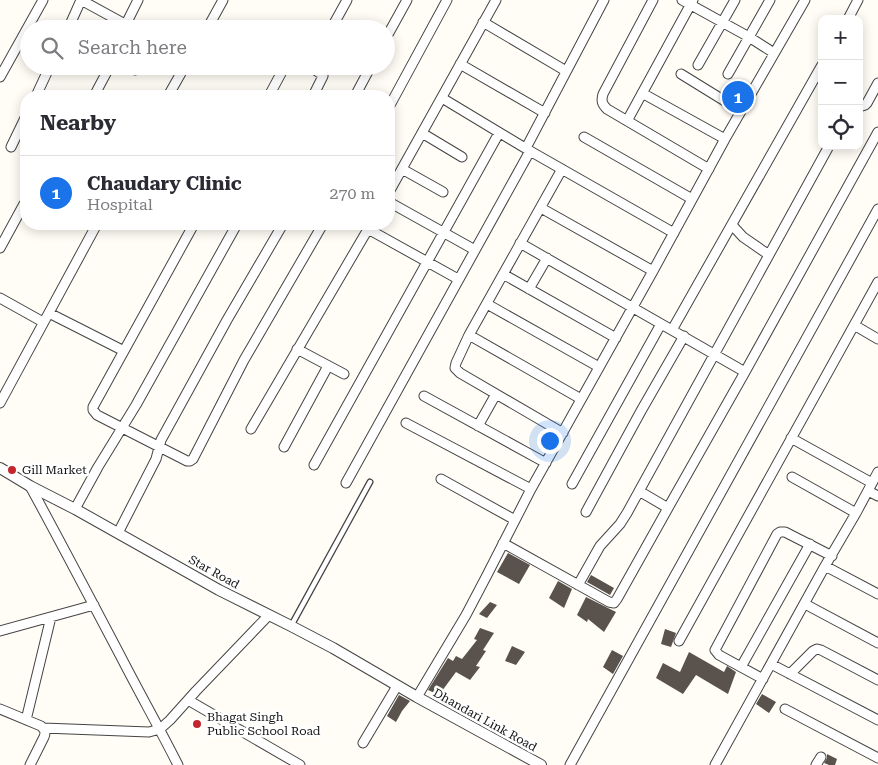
<!DOCTYPE html>
<html lang="en">
<head>
<meta charset="utf-8">
<style>
  :root { --surface:#fff; --page:#f7f7f7; --text:#2b2b33; --muted:#7c7c81; --line:#e1e1e2; --accent:#1a73e8 }
  body { margin:0; font-family:"Roboto Serif",serif; background:var(--page); color:var(--text) }
  .controls { position:absolute; right:15px; top:15px; display:grid; overflow:hidden; border-radius:10px; box-shadow:0 2px 12px #0003 }
  .controls button { width:45px; height:45px; display:grid; place-items:center; padding:0; border:0; border-bottom:1px solid var(--line); background:var(--surface); color:var(--text); font:25px sans-serif }
  .you { position:absolute; left:549px; top:440px; width:18px; height:18px; margin:-12px; border:4px solid #fff; border-radius:50%; background:#1a73e8; box-shadow:0 0 0 8px #1a73e833 }
  .badge { display:grid; place-items:center; width:32px; height:32px; border-radius:50%; background:var(--accent); color:#fff; font-size:16px; font-weight:700 }
  .pin { position:absolute; translate:-50% -50%; border:2px solid #fff; box-shadow:0 1px 5px #0006 }
  .list { margin:0; padding:0; list-style:none }
  h2 { display:flex; justify-content:space-between; align-items:center; height:65px; margin:0; padding:0 20px; font-size:21px }
  h2 small { font-size:16px; font-weight:400; color:var(--muted) }
  .list li { display:grid; grid-template-columns:32px 1fr auto; gap:15px; align-items:center; box-sizing:border-box; height:75px; padding:0 20px; border-top:1px solid var(--line) }
  .list b { display:block; font-size:19px; white-space:nowrap }
  .list p { margin:0; font-size:16px; white-space:nowrap; color:var(--muted) }
  .list em { font-size:16px; font-style:normal; color:var(--muted) }
  .icon { flex:none; width:28px; height:28px; fill:none; stroke:currentColor; stroke-width:2; stroke-linecap:round; stroke-linejoin:round }
  .map { position:relative; flex:none; width:878px; height:765px; overflow:hidden }
  .search { position:absolute; background:var(--surface); box-shadow:0 2px 12px #0003; left:20px; top:20px; width:375px; height:55px; display:flex; align-items:center; gap:12px; box-sizing:border-box; padding:0 18px; border-radius:28px; color:var(--muted); font-size:19px }
  .panel { position:absolute; background:var(--surface); box-shadow:0 2px 12px #0003; left:20px; top:90px; width:375px; height:140px; border-radius:20px }
  .map>svg:first-child { display:block }
  .building { fill:#5a524d }
  .lines { fill:none; stroke-linecap:round; stroke-linejoin:round }
  .service-casing { stroke:#444; stroke-width:7 }
  .minor-casing { stroke:#444; stroke-width:11 }
  .tertiary-casing { stroke:#444; stroke-width:12 }
  .service { stroke:#fff; stroke-width:4.5 }
  .minor { stroke:#fff; stroke-width:9 }
  .tertiary { stroke:#fff; stroke-width:10 }
  .poi-dot { fill:#c4262e; stroke:#fff; stroke-width:2 }
  .labels { text-anchor:middle; dominant-baseline:central; stroke-width:5; stroke-linejoin:round; paint-order:stroke }
  .poi-label { font-size:12px; fill:#111; stroke:#fff; text-anchor:start }
  .street-label { font-size:12px; fill:#111; stroke:#fff }
</style>
</head>
<body>
<div class="map">
<svg width="878" height="765" viewBox="0 0 878 765">
  <rect width="100%" height="100%" fill="#fffdf5"/>
  <path class="building" d="M731 90 743 95 739 102 728 96Z
    M508 553 530 565 519 584 497 572Z
    M591 575 614 588 610 595 587 582Z
    M558 581 572 589 564 608 549 598Z
    M586 597 616 612 604 632 588 619 587 622 577 615Z
    M490 602 497 605 487 618 479 614Z
    M480 628 494 633 483 650 486 651 476 666 480 667 470 680 456 672 439 695 428 690 448 658 453 661 456 656 462 659 477 640 474 639Z
    M665 629 676 633 671 647 661 644Z
    M512 646 525 652 516 665 505 661Z
    M612 650 623 656 613 674 603 667Z
    M689 652 724 672 727 666 736 672 728 694 696 675 683 694 656 678 663 663 680 672Z
    M762 694 776 702 769 713 756 704Z
    M399 695 410 701 402 711 396 722 387 716Z
    M827 754 837 759 835 765H829L824 763 827 758Z"/>
  <g class="lines">
    <g class="service-casing">
      <path id="service" d="M291 626 370 482"/>
    </g>
    <g class="minor-casing">
      <path id="minor" d="M81 0 134 29
        M653 0 603 94C601 101 602 104 607 109L709 169
        M682 0 749 37 774 53
        M848 19 858 0
        M483 22 566 71
        M126 24 138 0
        M68 29 81 0
        M207 29 223 0
        M331 29 347 0
        M386 38 407 0
        M460 64 545 113
        M698 65 735 0
        M128 66 135 70
        M309 66 321 74 323 76 313 96
        M681 74 741 111
        M728 74 770 0
        M0 77 43 0
        M642 93 725 139
        M36 96 50 66
        M94 96 110 66
        M168 96 185 66
        M272 96 271 92 285 66
        M355 96 371 66
        M442 98 530 151 674 233
        M389 107 447 0
        M859 107 865 105 867 103 878 83
        M627 121 693 0
        M422 133 462 157
        M584 137 692 199
        M11 147 26 116
        M526 148 604 0
        M402 169 443 192
        M562 169 469 335 456 363 455 368 460 373 563 433
        M389 192 496 0
        M389 202 475 250
        M541 208 653 271
        M194 224 93 407V410L97 415 187 461H190L193 459 244 360 323 224
        M732 225 743 237 769 255
        M368 229 458 279
        M520 243 745 372
        M0 248 24 204
        M503 274 616 338
        M529 289 547 258
        M0 298 43 322
        M487 304 599 367
        M49 313 124 351
        M854 325 878 339
        M672 330 822 65
        M469 335 581 399
        M297 349 344 374
        M424 396 546 463
        M0 403 97 224
        M406 423 531 489
        M478 426 496 394
        M251 429 371 224
        M791 438 872 483
        M284 447 328 366
        M314 465 499 133
        M792 477 856 513
        M441 479 515 520
        M346 483 530 151
        M572 484 661 324
        M30 486C61 543 91 600 121 657 140 694 160 729 178 765
        M639 491 668 508
        M868 491 878 496
        M75 509 98 467 136 405 237 224
        M586 512 641 411 684 336
        M118 533 156 459 161 440 227 320 283 224
        M503 543 609 602 614 603 617 599 668 508 745 372 878 132
        M825 566 878 594
        M578 585 600 546 620 524 627 513 829 146
        M805 604 878 643
        M0 631 94 605
        M679 641 878 282
        M771 664 878 720
        M741 667 810 544
        M790 674 813 651 817 649 821 650 878 680
        M763 679 719 655 715 650 777 534 780 532H785L832 556
        M417 697 466 615 486 577 531 489 653 271 725 139 805 0
        M188 700 300 765
        M0 709 41 726C45 730 46 732 44 737L30 765
        M785 709 878 758
        M26 720 51 617
        M43 728 149 732 160 729 170 720 196 691 269 615
        M363 743 397 686
        M570 765 878 209
        M715 765 825 566 856 513 878 472
        M816 765 821 757"/>
    </g>
    <g class="tertiary-casing">
      <path id="tertiary" d="M0 468 30 486 75 509 219 590 291 626 333 648 417 697 541 765"/>
    </g>
    <use href="#service" class="service"/>
    <use href="#minor" class="minor"/>
    <use href="#tertiary" class="tertiary"/>
  </g>
  <g class="poi-dot">
    <circle cx="12" cy="470" r="5"/>
    <circle cx="197" cy="724" r="5"/>
  </g>
  <g class="labels">
    <g class="poi-label">
      <text x="22" y="470">Gill Market</text>
      <text x="207" y="717">Bhagat Singh<tspan x="207" dy="14">Public School Road</tspan></text>
    </g>
    <g class="street-label">
      <text transform="translate(214 572) rotate(29)">Star Road</text>
      <text transform="translate(485 720) rotate(29)">Dhandari Link Road</text>
    </g>
  </g>
</svg>
<div class="controls">
<button>+</button>
<button>−</button>
<button><svg class="icon" aria-label="locate" viewBox="0 0 24 24"><circle cx="12" cy="12" r="6"/><path d="M12 2v4M12 18v4M2 12h4M18 12h4"/></svg></button>
</div>
<div class="you"></div>
<div class="pin badge" style="left:738px;top:97px">1</div>
<div class="search"><svg class="icon" aria-label="search" viewBox="0 0 24 24"><circle cx="10" cy="10" r="6"/><path d="M15 15l6 6"/></svg>Search here</div>
<section class="panel">
<h2>Nearby<small></small></h2>
<ul class="list">
<li><span class="badge">1</span><div><b>Chaudary Clinic</b><p>Hospital</p></div><em>270 m</em></li>
</ul>
</section>
</div>
</body>
</html>
